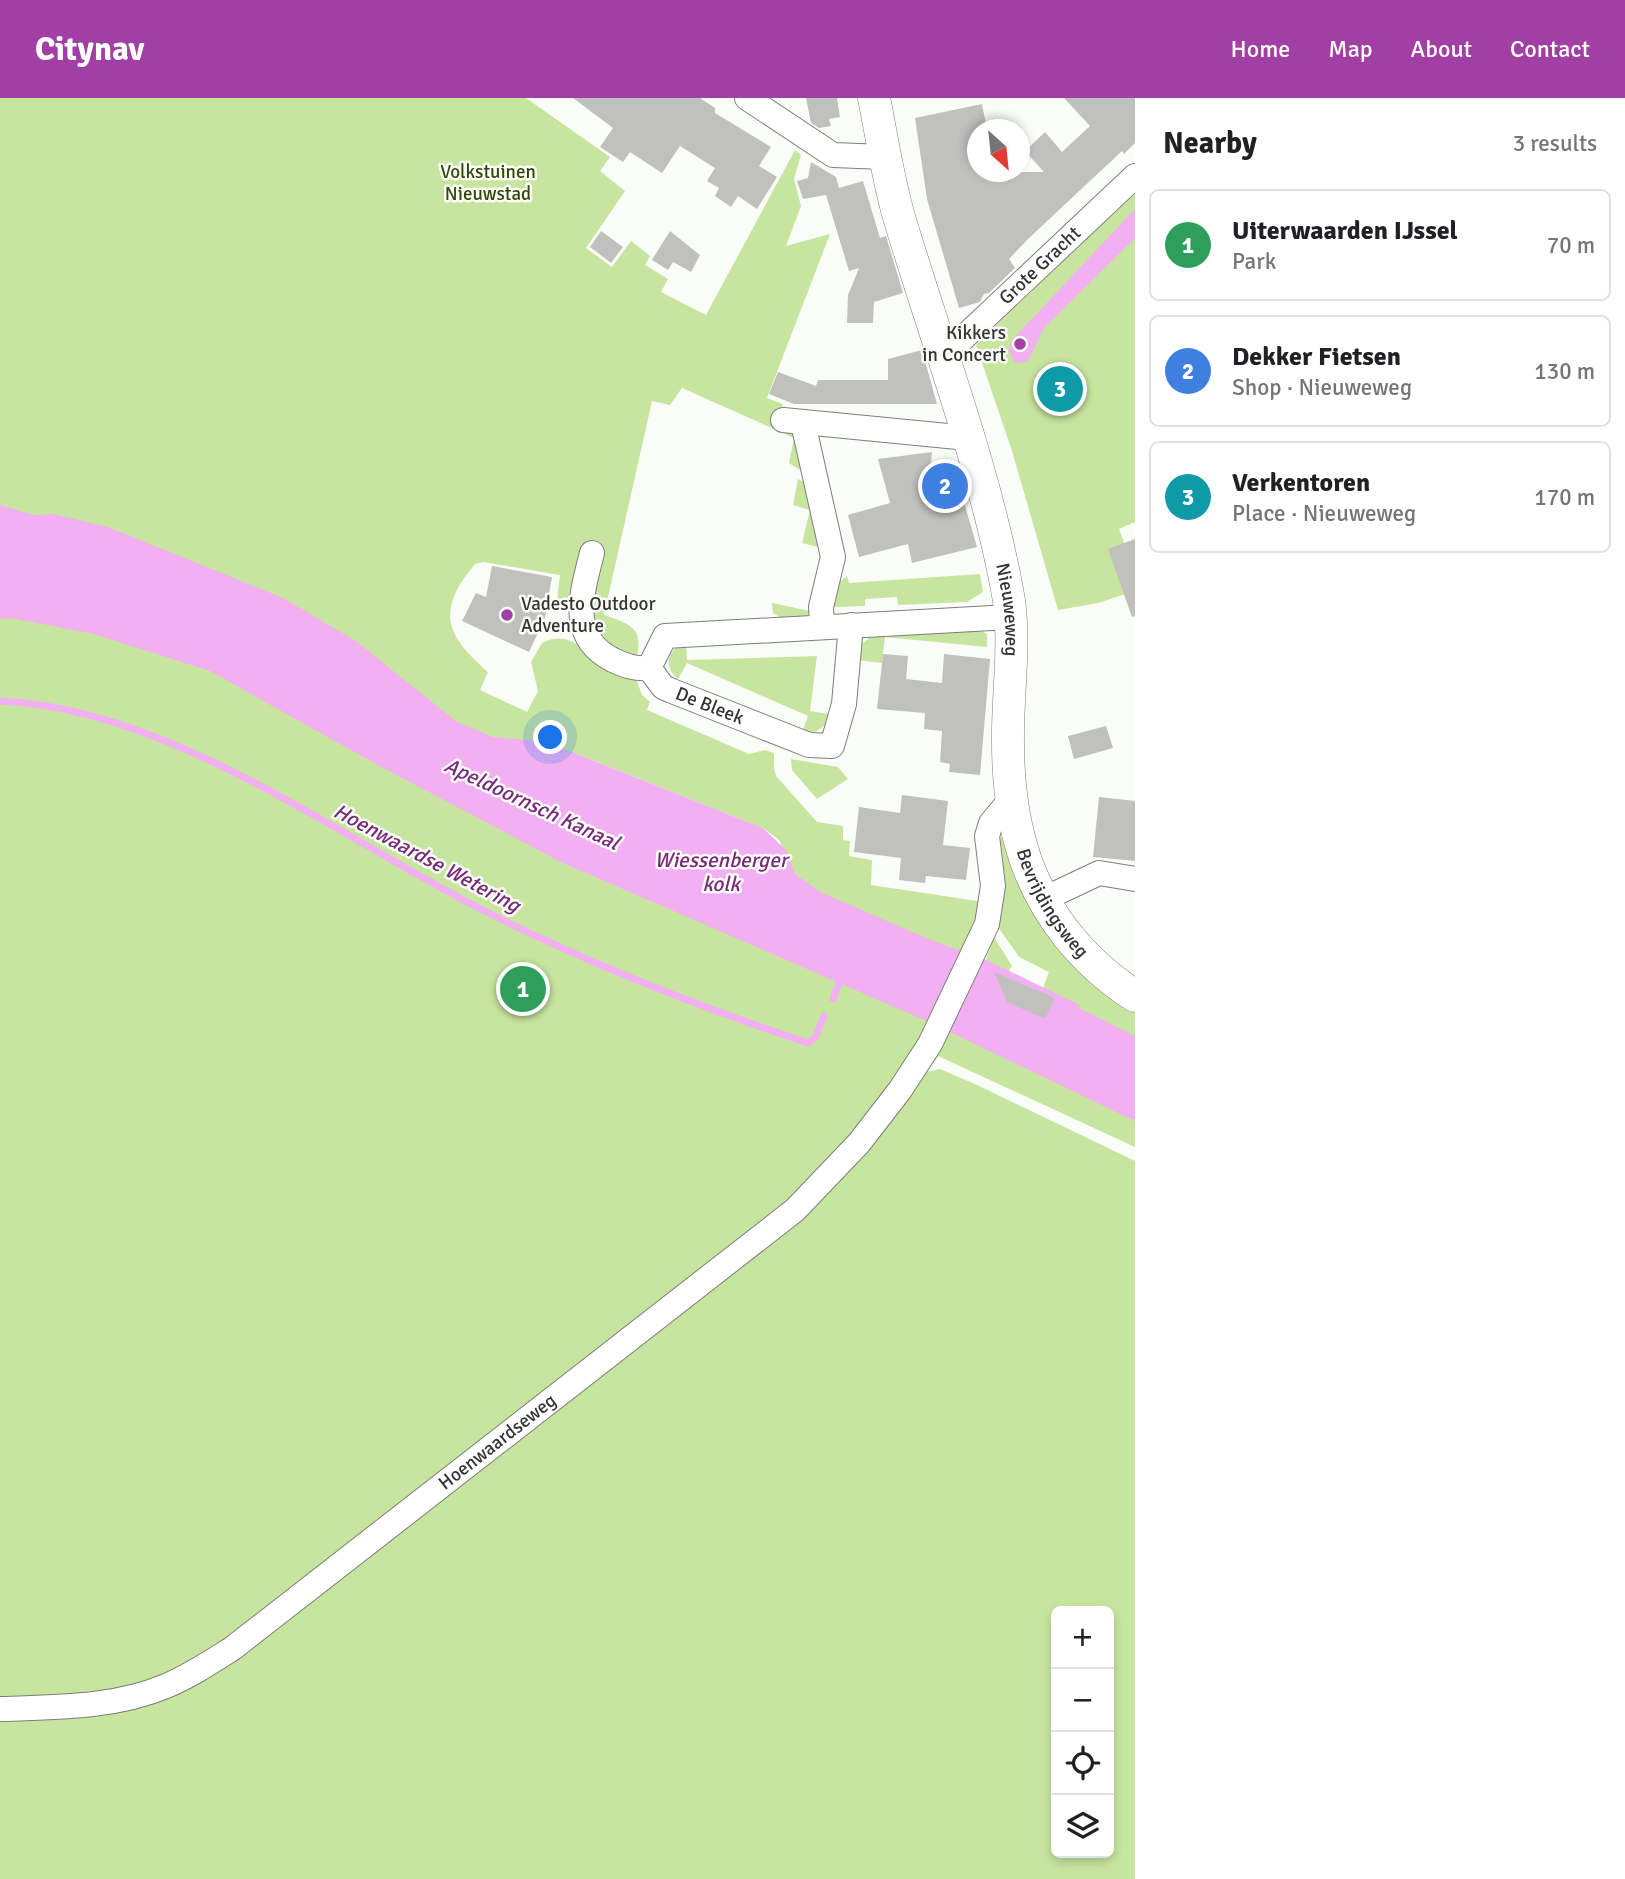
<!DOCTYPE html>
<html lang="en">
<head>
<meta charset="utf-8">
<style>
  :root { --surface:#fff; --page:#f2f2f2; --text:#202124; --muted:#757577; --line:#e0e0e0; --accent:#a23fa5 }
  body { margin:0; font-family:Signika,sans-serif; background:var(--page); color:var(--text) }
  .controls { position:absolute; right:21px; bottom:21px; display:grid; overflow:hidden; border-radius:10px; box-shadow:0 4px 10px #0003 }
  .controls button { width:63px; height:63px; display:grid; place-items:center; padding:0; border:0; border-bottom:2px solid var(--line); background:var(--surface); color:var(--text); font:35px sans-serif }
  .compass { position:absolute; left:967px; top:21px; width:63px; height:63px; border-radius:50%; background:var(--surface); box-shadow:0 4px 10px #0003; rotate:153deg }
  .you { position:absolute; left:551px; top:640px; width:24px; height:24px; margin:-18px; border:5px solid #fff; border-radius:50%; background:#1a73e8; box-shadow:0 0 0 10px #1a73e833 }
  .badge { display:grid; place-items:center; width:46px; height:46px; border-radius:50%; background:var(--accent); color:#fff; font-size:23px; font-weight:700 }
  .pin { position:absolute; translate:-50% -50%; border:4px solid #fff; box-shadow:0 2px 7px #0006 }
  .list { margin:0; padding:0; list-style:none }
  h2 { display:flex; justify-content:space-between; align-items:center; height:91px; margin:0; padding:0 28px; font-size:30px }
  h2 small { font-size:23px; font-weight:400; color:var(--muted) }
  .list li { display:grid; grid-template-columns:46px 1fr auto; gap:21px; align-items:center; box-sizing:border-box; height:112px; margin:0 14px 14px; padding:0 14px; border:2px solid var(--line); border-radius:10px }
  .list b { display:block; font-size:26px; white-space:nowrap }
  .list p { margin:0; font-size:23px; white-space:nowrap; color:var(--muted) }
  .list em { font-size:23px; font-style:normal; color:var(--muted) }
  .icon { flex:none; width:38px; height:38px; fill:none; stroke:currentColor; stroke-width:2; stroke-linecap:round; stroke-linejoin:round }
  .map { position:relative; flex:none; width:1135px; height:1781px; overflow:hidden }
  header { display:flex; align-items:center; gap:42px; box-sizing:border-box; height:98px; padding:0 35px; background:var(--accent); color:#fff }
  header strong { font-size:33px }
  nav { display:flex; gap:38px; margin-inline-start:auto; font-size:24px }
  main { display:flex }
  aside { flex:1; background:var(--surface) }
  .map>svg:first-child { display:block }
  .green { fill:#c8e59f; fill-rule:evenodd }
  .water { fill:#f2aff2 }
  .lines { fill:none; stroke-linecap:round; stroke-linejoin:round }
  .stream { stroke:#f2aff2; stroke-width:7 }
  .building { fill:#c0c1be }
  .minor-casing { stroke:#7d7e7b; stroke-width:26 }
  .major-casing { stroke:#7d7e7b; stroke-width:33 }
  .minor { stroke:#fff; stroke-width:24 }
  .major { stroke:#fff; stroke-width:32 }
  .poi-dot { fill:#a23fa5; stroke:#fafcf8; stroke-width:2.5 }
  .labels { text-anchor:middle; dominant-baseline:central; stroke-width:5; stroke-linejoin:round; paint-order:stroke }
  .park-label { font-size:19px; fill:#334709; stroke:#fafcf8 }
  .street-label { font-size:19px; fill:#333433; stroke:#fafcf8 }
  .poi-label { font-size:19px; fill:#333433; stroke:#fafcf8; text-anchor:end }
  .water-label { font-size:21px; font-style:italic; fill:#762a78; stroke:#fafcf8 }
</style>
</head>
<body>
<header>
<strong>Citynav</strong>
<nav><a>Home</a><a>Map</a><a>About</a><a>Contact</a></nav>
</header>
<main>
<div class="map">
<svg width="1135" height="1781" viewBox="0 0 1135 1781">
  <rect width="100%" height="100%" fill="#fafcf8"/>
  <path class="green" d="M0 0H526L610 59 600 73 625 93 586 150 612 169 631 143 650 158 645 167 668 181 661 194 706 217 795 52 801 57 794 81 801 108 786 148 830 136 767 300 783 306 780 315 796 328 803 374 789 365 794 340 682 290 670 307 652 303 604 517C630 526 645 530 636 561H629L557 502 560 477 483 464 475 466C435 514 446 537 488 574L480 592 527 614 538 593 531 564 542 545C568 532 581 550 601 564 612 571 624 576 636 581L642 597 650 604 647 612 749 656 765 652 774 655V672L777 679 817 724 843 728V742L850 743 849 758 872 762 871 787 984 804 964 854 986 862 994 839 1012 868 1009 873 1043 890 1049 874 1019 859 998 829 1004 785 999 740 1004 738 1135 912V1049L938 958 927 974 940 971 977 987 1135 1063V1781H0ZM572 654 763 730 779 742 795 776 806 785ZM1056 1513H1109V1755H1056Z
    M1135 94V424L1119 431 1135 475V493L1098 505 1058 512 1012 353 976 247Z
    M798 381 806 385 822 450 802 445 810 412 793 407Z
    M980 476 983 494 967 504 898 507 897 499 865 501V508L832 509 837 486 847 478 849 485Z
    M772 505 810 513 807 518 780 519 773 515Z
    M976 530 987 536V549L885 539 882 565 857 562 862 546 874 536Z
    M686 544 687 562 817 558 810 613 828 616 824 628 815 634 802 635 808 618 687 565 678 581C662 567 668 551 686 544Z
    M791 661 838 669 848 681 817 701 792 672Z"/>
  <path class="water" d="M1135 111V140L1044 230 1028 263 1014 265 1009 253 1012 242Z
    M0 407 34 417 53 416 108 429 283 500 356 543 457 624 493 639 537 643 572 654 763 730 786 752 795 776 822 795 931 842 986 862 1080 907 1079 910 1135 938V1023L929 924 563 765 376 666 210 573 94 536 11 520 0 521Z"/>
  <g class="lines">
    <path class="stream" d="M0 603C164 610 328 731 471 806 579 862 694 907 808 945L815 940 824 918
      M833 901 841 879"/>
  </g>
  <path class="building" d="M573 0H700L715 10V15L771 49 759 68 777 79 757 111 738 98 731 109 715 98 719 90 707 83 715 70 680 48 662 75 630 54 623 64 600 49 613 30Z
    M806 0H837L840 19 829 21 831 28 819 30 811 25Z
    M1064 0H1135V45L1124 56 1122 53 1028 141 1009 161 1015 170 989 195 984 196 980 204 959 210 927 101 915 20 982 6 987 32H977V74H996L997 78 1002 74H1044L1025 53 1045 34 1062 54 1090 28Z
    M811 64 836 79 839 90 863 83 880 140 886 138 903 195 874 204 873 225H847L848 197 859 170 849 173 826 97 803 101 797 83 808 80Z
    M601 133 623 149 611 165 590 149Z
    M670 133 700 157 691 174 673 164 668 172 652 162Z
    M922 252 937 306H794L769 296 778 274 816 288 818 282H888V261Z
    M1049 291a11 11 0 1 1 22 0a11 11 0 1 1-22 0Z
    M932 354 931 365 953 366 977 449 912 465 908 446 859 459 848 417 890 405 878 361Z
    M1135 441V518L1132 519 1108 451Z
    M492 468 552 479 545 520 529 554 462 523 476 495 486 499Z
    M883 556 908 558 906 581 942 585 944 556 990 561 980 677 949 674 950 666 940 664 942 633 924 631 925 615 877 611Z
    M1106 628 1113 650 1074 661 1068 638Z
    M902 697 948 703 943 747 970 750 966 782 926 778 925 785 899 782 901 760 854 754 859 709 900 715Z
    M1099 699 1135 703V763L1093 759Z
    M994 874 1055 900 1045 921 1007 904Z"/>
  <g class="lines">
    <g class="minor-casing">
      <g id="minor">
        <path d="M747 0 833 57 885 59"/>
        <path id="s1" d="M940 249 959 244 1135 78"/>
        <path d="M783 322 968 340"/>
        <path d="M803 325 833 459 821 509 822 529"/>
        <path d="M592 455C582 495 567 539 613 562 626 568 635 571 649 570"/>
        <path d="M649 570 665 538 1010 519"/>
        <path id="s2" d="M649 570 663 589 672 593 809 647 832 648 844 606 851 527"/>
        <path d="M1044 801 1099 775 1135 781"/>
        <path id="s3" d="M0 1611C56 1609 114 1610 166 1588 190 1578 211 1564 233 1550L795 1112 859 1045 900 992 930 946 987 826 993 788 987 738 991 725 1012 700"/>
      </g>
    </g>
    <g class="major-casing">
      <g id="major">
        <path id="s4" d="M874 0C882 40 888 81 899 119 936 243 983 364 1007 491 1017 541 1007 594 1008 645 1008 683 1013 724 1025 760 1045 818 1084 865 1135 898"/>
      </g>
    </g>
    <use href="#minor" class="minor"/>
    <use href="#major" class="major"/>
  </g>
  <g class="poi-dot">
    <circle cx="1020" cy="246" r="7"/>
    <circle cx="507" cy="517" r="7"/>
  </g>
  <g class="labels">
    <g class="park-label">
      <text x="488" y="74">Volkstuinen<tspan x="488" dy="22">Nieuwstad</tspan></text>
    </g>
    <g class="street-label">
      <text stroke="none"><textPath href="#s1" startOffset="131">Grote Gracht</textPath></text>
      <text stroke="none"><textPath href="#s4" startOffset="530">Nieuweweg</textPath></text>
      <text stroke="none"><textPath href="#s2" startOffset="74">De Bleek</textPath></text>
      <text stroke="none"><textPath href="#s4" startOffset="833">Bevrijdingsweg</textPath></text>
      <text stroke="none"><textPath href="#s3" startOffset="581">Hoenwaardseweg</textPath></text>
    </g>
    <g class="poi-label">
      <text x="1006" y="235">Kikkers<tspan x="1006" dy="22">in Concert</tspan></text>
      <text x="521" y="506" text-anchor="start">Vadesto Outdoor<tspan x="521" dy="22">Adventure</tspan></text>
    </g>
    <g class="water-label">
      <text transform="translate(532 706) rotate(25)">Apeldoornsch Kanaal</text>
      <text transform="translate(427 760) rotate(28)">Hoenwaardse Wetering</text>
      <text x="721" y="762">Wiessenberger<tspan x="721" dy="24">kolk</tspan></text>
    </g>
  </g>
</svg>
<div class="controls">
<button>+</button>
<button>−</button>
<button><svg class="icon" aria-label="locate" viewBox="0 0 24 24"><circle cx="12" cy="12" r="6"/><path d="M12 2v4M12 18v4M2 12h4M18 12h4"/></svg></button>
<button><svg class="icon" aria-label="layers" viewBox="0 0 24 24"><path d="M12 4l9 5-9 5-9-5zM3 14l9 5 9-5"/></svg></button>
</div>
<svg class="compass" viewBox="-18 -18 36 36"><path d="M0-13l5 13h-10z" fill="#e53935"/><path d="M0 13l5-13h-10z" fill="#757577"/></svg>
<div class="you"></div>
<div class="pin badge" style="left:523px;top:891px;background:#2e9e5b">1</div>
<div class="pin badge" style="left:945px;top:388px;background:#3f7fe0">2</div>
<div class="pin badge" style="left:1060px;top:291px;background:#0f9aa8">3</div>
</div>
<aside>
<h2>Nearby<small>3 results</small></h2>
<ul class="list">
<li><span class="badge" style="background:#2e9e5b">1</span><div><b>Uiterwaarden IJssel</b><p>Park</p></div><em>70 m</em></li>
<li><span class="badge" style="background:#3f7fe0">2</span><div><b>Dekker Fietsen</b><p>Shop · Nieuweweg</p></div><em>130 m</em></li>
<li><span class="badge" style="background:#0f9aa8">3</span><div><b>Verkentoren</b><p>Place · Nieuweweg</p></div><em>170 m</em></li>
</ul>
</aside>
</main>
</body>
</html>
